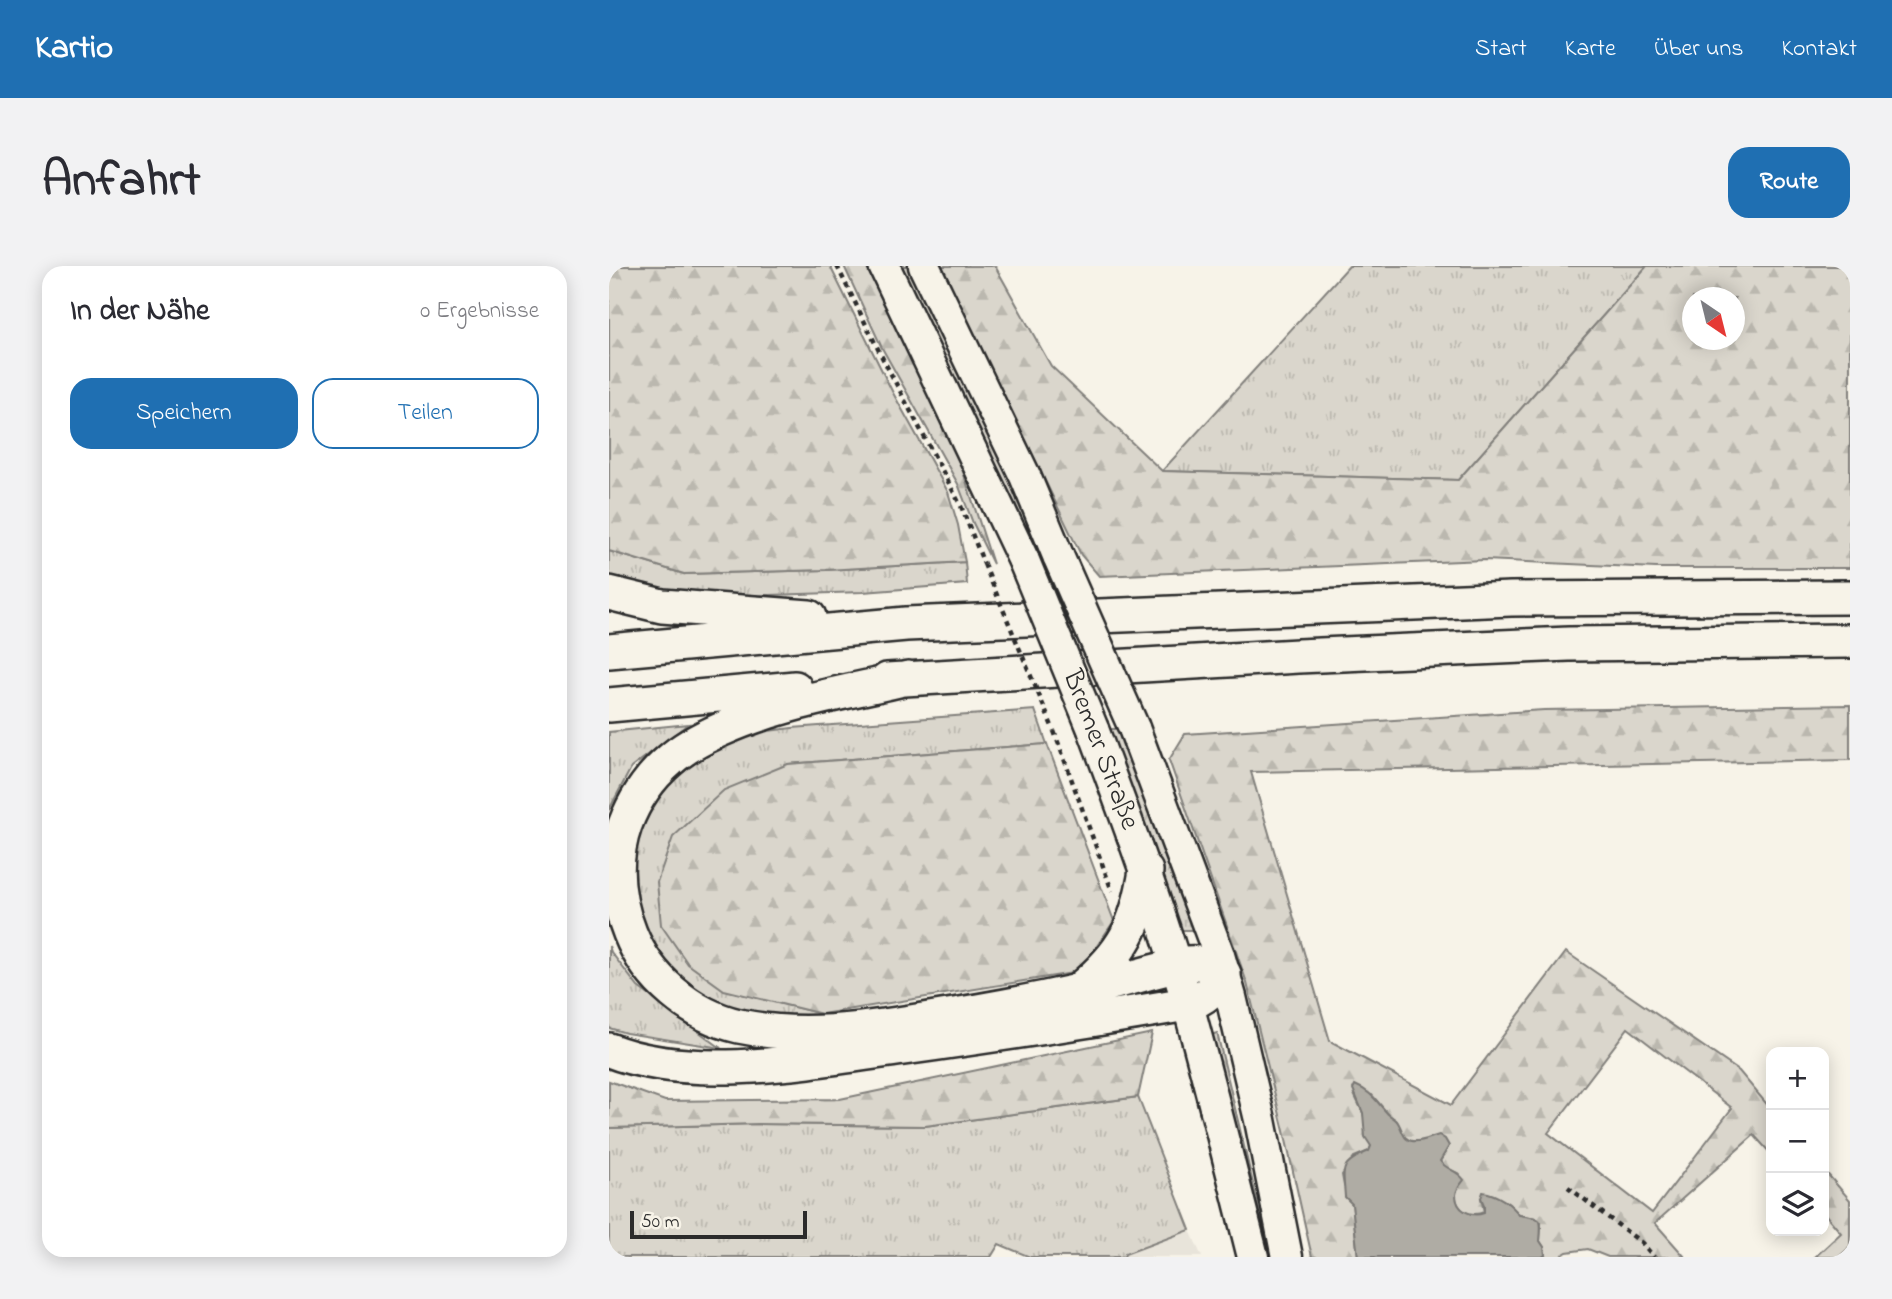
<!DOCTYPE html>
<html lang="de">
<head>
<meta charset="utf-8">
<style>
  :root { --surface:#fff; --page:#f2f2f3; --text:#2b2b33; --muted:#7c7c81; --line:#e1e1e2; --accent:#1f6fb2 }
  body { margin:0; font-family:"Indie Flower",sans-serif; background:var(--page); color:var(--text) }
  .controls { position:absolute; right:21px; bottom:21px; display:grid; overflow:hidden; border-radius:14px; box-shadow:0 4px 18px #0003 }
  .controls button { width:63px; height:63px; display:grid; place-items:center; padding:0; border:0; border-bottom:2px solid var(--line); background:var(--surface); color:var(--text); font:35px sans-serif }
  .compass { position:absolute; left:1073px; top:21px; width:63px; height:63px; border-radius:50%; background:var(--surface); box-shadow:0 4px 18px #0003; rotate:145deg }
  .scale { position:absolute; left:21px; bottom:18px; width:177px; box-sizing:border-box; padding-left:7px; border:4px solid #2b2b2b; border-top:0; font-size:19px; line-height:24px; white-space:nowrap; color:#2b2b2b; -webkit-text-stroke:5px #f7f3e8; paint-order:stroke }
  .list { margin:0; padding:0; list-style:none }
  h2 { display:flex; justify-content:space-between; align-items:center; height:91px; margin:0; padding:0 28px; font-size:30px }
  h2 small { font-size:23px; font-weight:400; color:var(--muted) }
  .actions { display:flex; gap:14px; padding:21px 28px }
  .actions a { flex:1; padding:16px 0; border:2px solid var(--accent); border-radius:21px; text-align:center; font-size:24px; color:var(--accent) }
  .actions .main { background:var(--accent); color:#fff }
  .icon { flex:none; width:38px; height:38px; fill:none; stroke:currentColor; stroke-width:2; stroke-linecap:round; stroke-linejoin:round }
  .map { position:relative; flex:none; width:1241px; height:991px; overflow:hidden; border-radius:21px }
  header { display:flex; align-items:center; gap:42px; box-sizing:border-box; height:98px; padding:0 35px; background:var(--accent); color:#fff }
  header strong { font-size:33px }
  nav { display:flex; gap:38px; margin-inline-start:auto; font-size:24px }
  .intro { display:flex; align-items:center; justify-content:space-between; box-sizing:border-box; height:168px; padding:0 42px }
  h1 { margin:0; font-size:49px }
  .button { padding:18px 32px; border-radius:21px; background:var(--accent); color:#fff; font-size:24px; font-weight:700 }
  main { display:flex; gap:42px; padding:0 42px }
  aside { flex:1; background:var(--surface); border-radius:21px; box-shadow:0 4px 18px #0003 }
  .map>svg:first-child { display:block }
  .built { fill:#e8e4da }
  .grass { fill:url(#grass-tufts); stroke:#82807c; stroke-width:2 }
  .forest { fill:url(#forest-firs); stroke:#82807c; stroke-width:2; fill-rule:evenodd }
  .water { fill:#afaca4; stroke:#7a7874; stroke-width:2 }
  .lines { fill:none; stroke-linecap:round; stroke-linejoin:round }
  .primary-casing { stroke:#2b2b2b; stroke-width:35 }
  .highway-casing { stroke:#2b2b2b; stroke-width:38 }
  .path { stroke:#2b2b2b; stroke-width:4.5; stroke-dasharray:5 5; stroke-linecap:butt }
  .primary { stroke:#f7f3e8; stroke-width:30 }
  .highway { stroke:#f7f3e8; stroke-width:33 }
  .primary-bridge-casing { stroke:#2b2b2b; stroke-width:35; stroke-linecap:butt }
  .path-bridge { stroke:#2b2b2b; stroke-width:4.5; stroke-dasharray:5 5; stroke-linecap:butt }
  .primary-bridge { stroke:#f7f3e8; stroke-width:30 }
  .labels { text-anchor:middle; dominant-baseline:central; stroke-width:5; stroke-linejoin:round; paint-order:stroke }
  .street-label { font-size:28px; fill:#2b2b2b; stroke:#f7f3e8 }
</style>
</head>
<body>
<header>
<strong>Kartio</strong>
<nav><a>Start</a><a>Karte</a><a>Über uns</a><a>Kontakt</a></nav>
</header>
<div class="intro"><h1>Anfahrt</h1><a class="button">Route</a></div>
<main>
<aside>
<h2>In der Nähe<small>0 Ergebnisse</small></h2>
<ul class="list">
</ul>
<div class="actions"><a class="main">Speichern</a><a>Teilen</a></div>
</aside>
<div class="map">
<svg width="1241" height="991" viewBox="0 0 1241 991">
  <defs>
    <pattern id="grass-tufts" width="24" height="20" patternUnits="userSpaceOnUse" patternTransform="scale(1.75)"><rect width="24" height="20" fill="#dad6cc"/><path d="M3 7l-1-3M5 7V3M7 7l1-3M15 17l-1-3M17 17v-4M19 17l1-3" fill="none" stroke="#bbb8af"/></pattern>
    <pattern id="forest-firs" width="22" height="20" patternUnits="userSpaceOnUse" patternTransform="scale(1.75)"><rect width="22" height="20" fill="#dad6cc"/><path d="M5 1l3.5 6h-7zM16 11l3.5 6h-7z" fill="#bbb8af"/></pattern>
  </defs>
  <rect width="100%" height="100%" fill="#f7f3e8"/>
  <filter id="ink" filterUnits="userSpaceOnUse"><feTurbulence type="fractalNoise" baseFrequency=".0143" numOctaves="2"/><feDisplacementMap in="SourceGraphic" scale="14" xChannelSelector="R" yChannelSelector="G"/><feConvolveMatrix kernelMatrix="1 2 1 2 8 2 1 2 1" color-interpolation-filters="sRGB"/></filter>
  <g filter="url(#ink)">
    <path class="built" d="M581 964 593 991H515V988Z"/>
    <path class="grass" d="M286 0H301L439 293 428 294Z
      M740 0H1038L849 214 553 205Z
      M0 285 75 308 217 304 356 296 358 318 254 326 130 330 43 323 0 314Z
      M426 444 438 478 179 498 115 723 213 748 188 752 132 748 78 723 63 709 30 658 22 601 35 550 69 505 125 473 151 466 183 462Z
      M79 458 22 502 0 544V466Z
      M498 463H512L584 664H568Z
      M0 680 2 686 29 721 112 782 17 767 0 762Z
      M608 767 660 985 662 991H655L599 770Z
      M529 831 581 964 516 988 515 991H421L390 978 382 991H0V862L149 858 316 860Z"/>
    <path class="forest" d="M0 0H221L284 127 339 226 349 259 356 296 217 304 75 308 0 285Z
      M235 0H257L346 181 384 298 364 257 349 218 273 82Z
      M332 0H386L442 100 553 205 849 214 1038 0H1241V302H1047L876 294 490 310 472 289ZM1084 32H1126V74H1084Z
      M1241 439V494L642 506 721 775 842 839 957 686 1130 805 1162 843V888L1145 869 1046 957 1076 991H999L979 983 958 986 950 991H933L936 988 935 981 931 975 932 957 927 952 910 949C901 935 888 935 872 932L875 946C863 951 849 946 847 932 846 925 850 915 851 908L835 901 831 895 837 887 812 875H802L794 870 788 855 780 849 763 829 745 828 754 847 762 880 760 885 745 891 733 909 735 920 743 937 749 991H703L675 865 638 717 560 494 576 468 935 444ZM1019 762 1123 842 1043 947 939 867Z
      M438 478 505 655 470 706 213 748 115 724 79 698 52 659 48 616 64 571 115 524 179 498Z
      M543 767 529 831 316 860 149 858 0 862V815L56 835 231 833Z
      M1215 904 1241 934V981L1230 991H1206L1232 967 1215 947Z"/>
    <path class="water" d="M746 819C763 826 767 835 779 848 781 850 785 852 787 854 794 861 792 873 803 875 811 877 822 871 830 869L836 873 840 880 831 895C837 904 849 904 855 914 852 918 847 923 847 929 847 944 862 952 875 947V939L872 932 874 926C888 928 903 938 910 949 934 953 933 951 931 975L935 981 936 989 933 991H749L743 938 736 931C734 901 730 898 760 885L762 880 756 871 754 847 744 823Z"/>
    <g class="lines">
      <g class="primary-casing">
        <path id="primary" d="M275 0 415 295
          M315 0 416 210 450 292
          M525 462 610 689 622 731 651 854 678 991
          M484 463C518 554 552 646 579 739 602 823 623 907 644 991"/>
      </g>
      <g class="highway-casing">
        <path id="highway" d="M0 327 53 340 200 351
          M0 385 297 358 902 333 1241 331
          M278 414 689 390 960 378 1241 375
          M0 439 186 422
          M472 722C515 686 528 660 537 605
          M0 784C83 817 207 794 295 782 389 769 484 754 578 738 596 733 605 723 615 708 604 698 592 696 578 697 540 706 503 718 465 726 415 737 365 746 314 754 253 764 191 773 130 760 82 749 39 713 21 667 7 632 3 596 16 559 25 535 41 511 61 494 75 481 93 472 111 464 170 437 235 427 299 412"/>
      </g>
      <path class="path" d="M228 0 274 93 352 240 375 298
        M445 465 503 625
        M959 921 1033 977 1045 991"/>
      <use href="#primary" class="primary"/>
      <use href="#highway" class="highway"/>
      <g class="primary-bridge-casing">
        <path id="primary-bridge" d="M450 292 525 462
          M415 295 484 463"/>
      </g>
      <path class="path-bridge" d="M375 298 445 465"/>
      <use href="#primary-bridge" class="primary-bridge"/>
    </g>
  </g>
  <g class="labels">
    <g class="street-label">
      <text transform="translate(491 484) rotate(69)">Bremer Straße</text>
    </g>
  </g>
</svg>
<div class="controls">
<button>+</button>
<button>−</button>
<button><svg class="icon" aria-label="layers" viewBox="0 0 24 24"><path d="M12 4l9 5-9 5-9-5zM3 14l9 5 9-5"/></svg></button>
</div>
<svg class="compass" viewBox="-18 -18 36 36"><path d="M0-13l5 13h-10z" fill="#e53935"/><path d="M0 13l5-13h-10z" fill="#7c7c81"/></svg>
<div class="scale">50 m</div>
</div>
</main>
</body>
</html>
